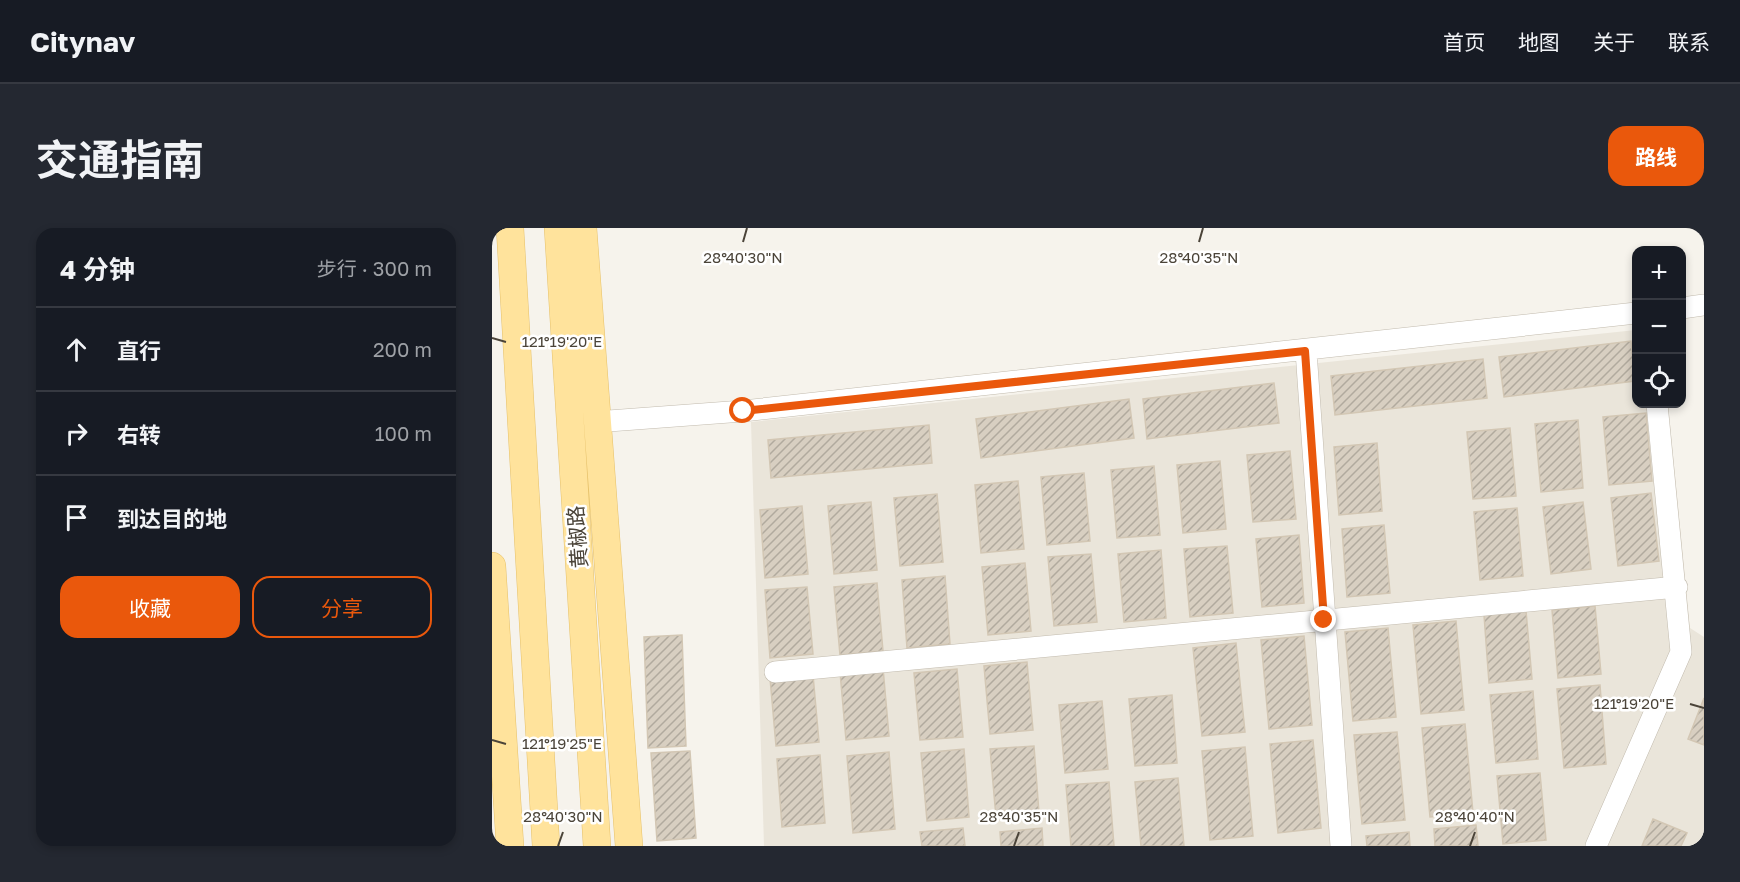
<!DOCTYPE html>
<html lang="zh">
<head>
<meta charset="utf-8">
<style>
  :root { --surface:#171b24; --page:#242831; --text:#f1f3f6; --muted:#9ea1a6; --line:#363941; --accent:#ea580c }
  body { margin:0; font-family:"Golos Text","Noto Sans SC",sans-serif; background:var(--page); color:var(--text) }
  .controls { position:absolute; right:18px; top:18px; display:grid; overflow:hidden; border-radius:12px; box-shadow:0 3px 9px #0003 }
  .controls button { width:54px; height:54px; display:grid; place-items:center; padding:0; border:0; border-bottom:2px solid var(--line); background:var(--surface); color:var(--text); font:30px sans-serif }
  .stop { position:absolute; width:18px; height:18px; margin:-14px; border:4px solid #ea580c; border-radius:50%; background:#fff }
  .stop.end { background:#ea580c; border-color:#fff; box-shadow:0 2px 6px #0008 }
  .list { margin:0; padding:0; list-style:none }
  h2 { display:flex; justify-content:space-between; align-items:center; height:78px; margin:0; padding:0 24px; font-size:26px }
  h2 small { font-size:20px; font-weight:400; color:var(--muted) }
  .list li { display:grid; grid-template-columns:39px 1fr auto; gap:18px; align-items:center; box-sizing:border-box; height:84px; padding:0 24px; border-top:2px solid var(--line) }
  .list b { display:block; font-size:22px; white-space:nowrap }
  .list em { font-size:20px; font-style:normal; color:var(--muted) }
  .actions { display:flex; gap:12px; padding:18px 24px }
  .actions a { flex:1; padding:14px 0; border:2px solid var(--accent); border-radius:18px; text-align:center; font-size:21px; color:var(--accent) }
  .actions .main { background:var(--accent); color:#fff }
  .icon { flex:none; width:33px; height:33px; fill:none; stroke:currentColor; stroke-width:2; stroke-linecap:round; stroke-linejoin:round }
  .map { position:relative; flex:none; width:1212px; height:618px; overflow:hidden; border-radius:18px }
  header { display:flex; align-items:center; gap:36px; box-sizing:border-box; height:84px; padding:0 30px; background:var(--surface); border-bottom:2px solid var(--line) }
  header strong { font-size:28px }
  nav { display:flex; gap:33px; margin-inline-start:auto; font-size:21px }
  .intro { display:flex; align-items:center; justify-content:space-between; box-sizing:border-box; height:144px; padding:0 36px }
  h1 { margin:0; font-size:42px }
  .button { padding:15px 27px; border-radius:18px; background:var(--accent); color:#fff; font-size:21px; font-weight:700 }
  main { display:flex; gap:36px; padding:0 36px }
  aside { flex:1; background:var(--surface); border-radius:18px; box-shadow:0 3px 9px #0003 }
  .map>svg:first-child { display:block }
  .residential { fill:#eae5da }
  .building { fill:url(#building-hatch); stroke:#d3c7b4; stroke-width:1.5 }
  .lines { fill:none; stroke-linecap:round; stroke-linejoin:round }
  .minor-casing { stroke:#c2bbae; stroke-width:22 }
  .major-casing { stroke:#e6c16a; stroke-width:28 }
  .minor { stroke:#fff; stroke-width:21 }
  .major { stroke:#ffe39c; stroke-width:27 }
  .route { stroke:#ea580c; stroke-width:8 }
  .ticks { fill:none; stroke:#4b4439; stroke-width:2 }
  .labels { text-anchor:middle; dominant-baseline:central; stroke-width:5; stroke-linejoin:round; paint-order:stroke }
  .street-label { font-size:21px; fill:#4b4439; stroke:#fff }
  .ticks-label { font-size:15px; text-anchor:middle; fill:#4b4439; stroke:#fff; stroke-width:5; stroke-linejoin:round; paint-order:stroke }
</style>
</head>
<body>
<header>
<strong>Citynav</strong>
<nav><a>首页</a><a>地图</a><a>关于</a><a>联系</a></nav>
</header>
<div class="intro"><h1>交通指南</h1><a class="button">路线</a></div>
<main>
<aside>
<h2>4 分钟<small>步行 · 300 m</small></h2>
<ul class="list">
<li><svg class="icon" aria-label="ahead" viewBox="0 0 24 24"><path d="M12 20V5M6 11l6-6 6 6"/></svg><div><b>直行</b></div><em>200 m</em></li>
<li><svg class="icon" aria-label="right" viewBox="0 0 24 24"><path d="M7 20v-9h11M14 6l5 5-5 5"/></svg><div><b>右转</b></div><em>100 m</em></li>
<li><svg class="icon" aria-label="arrive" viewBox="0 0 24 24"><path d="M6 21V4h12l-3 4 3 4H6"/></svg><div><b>到达目的地</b></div></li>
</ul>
<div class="actions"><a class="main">收藏</a><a>分享</a></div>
</aside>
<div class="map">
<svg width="1212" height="618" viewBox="0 0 1212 618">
  <defs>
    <pattern id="building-hatch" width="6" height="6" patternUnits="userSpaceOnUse" patternTransform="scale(1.5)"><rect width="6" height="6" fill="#d8cfc1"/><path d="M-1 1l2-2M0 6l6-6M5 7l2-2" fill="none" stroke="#b1aa9e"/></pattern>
  </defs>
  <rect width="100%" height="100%" fill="#f6f3ec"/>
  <path class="residential" d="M1144 102V176H1176L1198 400 1212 409V618H272L259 194Z"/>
  <path class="building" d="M1139 113 1143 153 1012 169 1007 129Z
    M991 131 995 170 843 187 839 148Z
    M782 155 787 195 655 211 651 171Z
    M637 171 642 210 489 230 484 191Z
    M1154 185 1160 253 1117 257 1111 189Z
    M1086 192 1091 260 1049 264 1043 196Z
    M437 197 440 235 279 250 276 212Z
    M1018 200 1024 268 981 271 975 204Z
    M885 215 890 283 847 287 842 219Z
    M798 223 804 291 761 294 755 227Z
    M728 233 734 301 691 305 685 237Z
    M662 238 668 307 625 310 619 242Z
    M592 245 598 313 555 317 549 249Z
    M526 253 532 321 489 325 483 257Z
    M1159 265 1167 333 1126 338 1119 270Z
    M445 266 451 334 408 338 402 270Z
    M379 274 385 342 342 346 336 278Z
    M1091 274 1099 341 1059 346 1051 279Z
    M310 278 316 346 273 350 268 282Z
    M1025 280 1031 348 988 352 982 284Z
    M892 297 898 365 855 369 850 301Z
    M807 307 812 375 770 379 764 311Z
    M735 318 741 385 698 389 692 321Z
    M669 322 674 390 632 394 626 326Z
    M599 326 605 394 562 398 556 329Z
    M533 335 539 403 496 407 490 339Z
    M453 348 458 416 415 420 410 352Z
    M385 355 391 423 348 427 342 359Z
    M315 359 321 426 278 430 273 362Z
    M1103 378 1109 446 1066 450 1060 382Z
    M1034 383 1040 451 997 455 992 387Z
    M964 393 972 482 929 486 921 397Z
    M896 400 904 489 861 493 853 404Z
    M190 407 194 518 156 520 152 409Z
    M812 408 820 497 777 501 769 412Z
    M744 415 753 504 710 508 701 420Z
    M535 434 541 502 498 506 492 438Z
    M391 440 397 508 354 512 348 444Z
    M465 441 471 509 428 512 422 445Z
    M321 447 327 514 284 518 278 450Z
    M1108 457 1114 536 1072 540 1065 461Z
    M1041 463 1046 531 1004 535 998 467Z
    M680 467 685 535 643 538 637 471Z
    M1212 470V517L1196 511Z
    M610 473 616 541 573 545 567 477Z
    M973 496 981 585 938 589 930 500Z
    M905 504 913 592 870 596 862 507Z
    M821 512 829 600 786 605 778 516Z
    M542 518 547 585 504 589 498 521Z
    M753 519 761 608 718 612 710 523Z
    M472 521 477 589 435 593 429 525Z
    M198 523 204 610 165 613 159 525Z
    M397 524 403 601 361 605 355 528Z
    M328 527 333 595 290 599 285 531Z
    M1048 545 1054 612 1011 616 1005 548Z
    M686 550 692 618H649L643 554Z
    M617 554 622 618H579L574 557Z
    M1161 591 1195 605 1189 618H1150Z
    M984 597 986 618H943L942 601Z
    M471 600 473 618H430L428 604Z
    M550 600 551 618H509L508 604Z
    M917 604 918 618H875L874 608Z"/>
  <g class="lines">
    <g class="minor-casing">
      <path id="minor" d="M1190 80 1212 77
        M814 123 849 618
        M103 194 251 183 1144 85
        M283 444 1185 359
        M1104 618 1189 424 1165 176"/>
    </g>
    <g class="major-casing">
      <path id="major" d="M18 0 54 618
        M66 0 105 618
        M91 0 137 618
        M0 338 18 618"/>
    </g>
    <use href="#minor" class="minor"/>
    <use href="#major" class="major"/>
  </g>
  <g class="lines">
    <path class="route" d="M251 183 813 123 832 392"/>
  </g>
  <path class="ticks" d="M251 14 255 0M707 14 711 0M0 110 14 114M1198 476 1212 480M0 512 14 516M66 618 71 604M522 618 527 604M978 618 983 604"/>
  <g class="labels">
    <g class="street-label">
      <text transform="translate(85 309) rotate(-94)">黄椒路</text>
    </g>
  </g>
  <g class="ticks-label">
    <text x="251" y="35">28°40'30"N</text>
    <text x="707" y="35">28°40'35"N</text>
    <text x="70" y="119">121°19'20"E</text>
    <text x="1142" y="481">121°19'20"E</text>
    <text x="70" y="521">121°19'25"E</text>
    <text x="71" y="594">28°40'30"N</text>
    <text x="527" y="594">28°40'35"N</text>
    <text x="983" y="594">28°40'40"N</text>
  </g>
</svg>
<div class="controls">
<button>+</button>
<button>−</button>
<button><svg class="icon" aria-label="locate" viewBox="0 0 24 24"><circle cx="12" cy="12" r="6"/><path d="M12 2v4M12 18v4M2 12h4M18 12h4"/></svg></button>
</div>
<div class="stop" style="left:251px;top:183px"></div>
<div class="stop end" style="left:832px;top:392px"></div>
</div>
</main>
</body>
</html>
